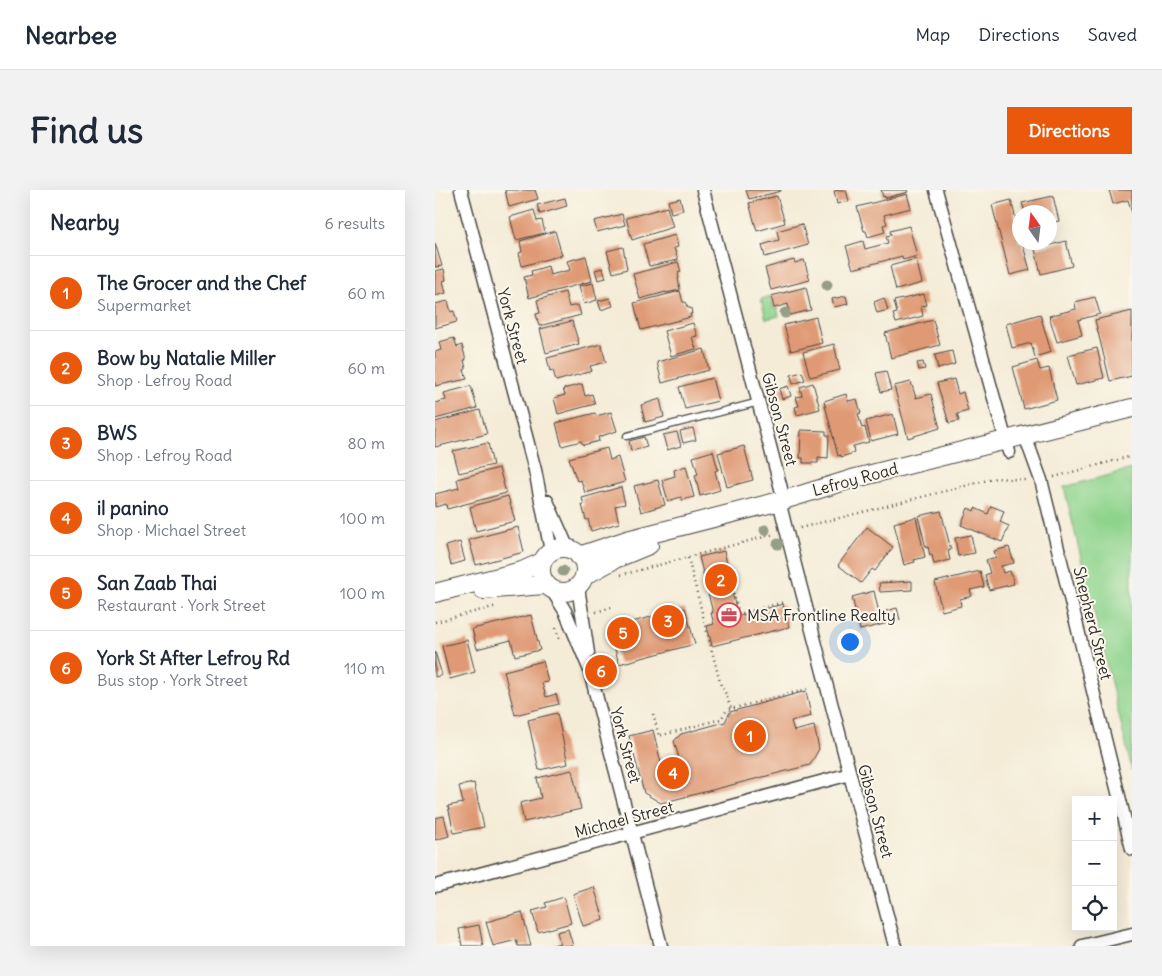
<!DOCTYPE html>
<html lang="en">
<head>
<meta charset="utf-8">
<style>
  :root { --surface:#fff; --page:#f2f2f3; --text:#1f2937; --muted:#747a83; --line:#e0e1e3; --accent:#ea580c }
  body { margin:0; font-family:Delius,sans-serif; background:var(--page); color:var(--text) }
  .controls { position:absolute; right:15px; bottom:15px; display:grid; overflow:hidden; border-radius:0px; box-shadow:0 5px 20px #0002 }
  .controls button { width:45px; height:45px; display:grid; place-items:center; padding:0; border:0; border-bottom:1px solid var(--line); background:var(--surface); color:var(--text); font:25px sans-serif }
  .compass { position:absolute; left:577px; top:15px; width:45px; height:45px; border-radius:50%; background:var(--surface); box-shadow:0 5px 20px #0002; rotate:346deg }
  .you { position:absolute; left:414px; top:451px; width:18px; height:18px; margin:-12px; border:4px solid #fff; border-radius:50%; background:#1a73e8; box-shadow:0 0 0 8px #1a73e833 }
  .badge { display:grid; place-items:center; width:32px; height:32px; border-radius:50%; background:var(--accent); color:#fff; font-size:16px; font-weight:700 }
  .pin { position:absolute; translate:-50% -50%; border:2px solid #fff; box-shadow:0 1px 5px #0006 }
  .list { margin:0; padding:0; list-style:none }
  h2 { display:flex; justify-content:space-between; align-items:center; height:65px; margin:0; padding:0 20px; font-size:21px }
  h2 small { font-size:16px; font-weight:400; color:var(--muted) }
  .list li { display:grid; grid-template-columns:32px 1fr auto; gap:15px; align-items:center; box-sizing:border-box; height:75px; padding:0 20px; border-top:1px solid var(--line) }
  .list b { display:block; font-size:19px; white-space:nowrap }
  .list p { margin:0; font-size:16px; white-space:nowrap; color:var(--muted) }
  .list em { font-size:16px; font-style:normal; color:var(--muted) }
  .icon { flex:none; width:28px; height:28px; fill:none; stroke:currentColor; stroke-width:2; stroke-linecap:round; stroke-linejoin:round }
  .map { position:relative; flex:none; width:697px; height:756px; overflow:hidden; border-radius:0px }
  header { display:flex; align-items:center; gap:30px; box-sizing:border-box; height:70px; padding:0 25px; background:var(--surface); border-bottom:1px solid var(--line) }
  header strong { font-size:24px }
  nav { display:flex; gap:28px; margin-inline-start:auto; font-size:18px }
  .intro { display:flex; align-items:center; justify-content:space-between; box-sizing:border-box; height:120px; padding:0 30px }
  h1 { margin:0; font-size:35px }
  .button { padding:12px 22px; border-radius:0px; background:var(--accent); color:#fff; font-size:18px; font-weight:700 }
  main { display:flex; gap:30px; padding:0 30px }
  aside { flex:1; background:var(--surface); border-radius:0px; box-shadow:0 5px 20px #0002 }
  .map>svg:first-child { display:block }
  .green { fill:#8fd48d; stroke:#5d805c }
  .building { fill:#df9a74 }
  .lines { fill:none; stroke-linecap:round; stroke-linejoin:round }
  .lane-casing { stroke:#494845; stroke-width:9 }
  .street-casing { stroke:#494845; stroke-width:15 }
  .secondary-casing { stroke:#494845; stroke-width:20 }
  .path { stroke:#494845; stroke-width:2.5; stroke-dasharray:1 4; stroke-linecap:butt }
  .lane { stroke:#fff; stroke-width:6 }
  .street { stroke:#fff; stroke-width:12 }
  .secondary { stroke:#fff; stroke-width:18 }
  .tree { fill:#969e88 }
  .labels { text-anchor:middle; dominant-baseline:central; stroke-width:4; stroke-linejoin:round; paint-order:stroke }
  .street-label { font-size:16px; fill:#2b2b2b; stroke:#fbf7ec }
  .poi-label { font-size:16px; fill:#2b2b2b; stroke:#fbf7ec; text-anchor:start }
</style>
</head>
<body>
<header>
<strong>Nearbee</strong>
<nav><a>Map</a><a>Directions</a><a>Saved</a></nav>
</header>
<div class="intro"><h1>Find us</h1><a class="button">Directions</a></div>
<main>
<aside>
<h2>Nearby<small>6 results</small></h2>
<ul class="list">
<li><span class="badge">1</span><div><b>The Grocer and the Chef</b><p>Supermarket</p></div><em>60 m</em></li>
<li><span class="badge">2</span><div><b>Bow by Natalie Miller</b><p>Shop · Lefroy Road</p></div><em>60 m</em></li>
<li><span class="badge">3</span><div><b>BWS</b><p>Shop · Lefroy Road</p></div><em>80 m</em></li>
<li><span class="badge">4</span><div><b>il panino</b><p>Shop · Michael Street</p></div><em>100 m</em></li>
<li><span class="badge">5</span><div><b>San Zaab Thai</b><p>Restaurant · York Street</p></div><em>100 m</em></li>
<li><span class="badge">6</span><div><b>York St After Lefroy Rd</b><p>Bus stop · York Street</p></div><em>110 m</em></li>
</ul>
</aside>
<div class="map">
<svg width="697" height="756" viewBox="0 0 697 756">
  <rect width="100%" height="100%" fill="#fbf7ec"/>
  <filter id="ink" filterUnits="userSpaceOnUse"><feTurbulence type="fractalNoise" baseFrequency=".02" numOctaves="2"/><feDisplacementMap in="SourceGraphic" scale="10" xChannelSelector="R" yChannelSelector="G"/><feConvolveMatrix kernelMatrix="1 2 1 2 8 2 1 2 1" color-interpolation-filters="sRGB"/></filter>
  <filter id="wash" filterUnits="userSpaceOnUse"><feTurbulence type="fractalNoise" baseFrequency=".0096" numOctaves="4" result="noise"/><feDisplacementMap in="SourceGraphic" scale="20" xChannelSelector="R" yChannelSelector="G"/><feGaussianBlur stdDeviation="1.12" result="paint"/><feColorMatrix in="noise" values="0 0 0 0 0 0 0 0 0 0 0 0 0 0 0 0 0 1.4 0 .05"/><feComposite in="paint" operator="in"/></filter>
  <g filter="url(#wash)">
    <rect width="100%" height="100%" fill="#f4ecd7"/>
    <path class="green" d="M336 106 338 118 342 117 344 126 331 129 326 109Z
      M697 279V580L629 297Z"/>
    <g id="blocks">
      <path class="building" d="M70 0H100L103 9 74 17Z
        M311 0H346V1L314 9Z
        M406 0H411L414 11 402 14 399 1Z
        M446 0H472L473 2 450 8V6L448 7Z
        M674 0H697V23L693 10 678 14Z
        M472 4 476 18 449 25 452 34 448 35 450 42 433 47 431 41H429L422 17Z
        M342 6 350 33 322 41 314 13Z
        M618 6 624 31 614 33V22H590L587 13Z
        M130 8 132 16 105 24 102 15Z
        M245 8 248 20 236 23 233 11Z
        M576 10 584 41V52H587L595 80 575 85 557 15Z
        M232 17 238 37 197 50 191 28Z
        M99 20 102 31 107 30 110 43 81 50 75 27Z
        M187 24 190 35 162 42 159 31Z
        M367 34 373 55 330 67 327 55 344 50 342 41Z
        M474 36 482 66 468 70 467 66 418 79 411 56 428 51 430 59 453 53 451 46 456 45 455 41Z
        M120 41 127 65 87 76 84 63 87 62 85 51Z
        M240 45 243 57 239 58 243 70 214 76 208 54Z
        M631 51 637 76 606 84 600 59Z
        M0 53 7 76 0 77Z
        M188 57 192 79 178 83 172 61Z
        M151 66 157 91 94 108 89 87 97 85 96 81 113 76 115 85 135 80 132 71Z
        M481 69 487 93 461 100 455 76Z
        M359 70 360 73 369 70 375 90 336 100 330 78Z
        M243 72 246 82 243 83 244 88H243L245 100 231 103V102L205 109 198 84Z
        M168 78 171 88 163 90 160 80Z
        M9 79 11 90 8 91 11 103 0 106V81Z
        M158 93 162 110 149 114 144 96Z
        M371 97 376 120 355 125 353 114 339 118 336 106Z
        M245 101 248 112H250L253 118H256L257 124H255L256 127 206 140 199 113Z
        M130 102 134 117 143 115 146 125 104 136 101 124 105 123 102 110Z
        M489 104 492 115 486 116 488 126 461 133 458 124 462 123 459 111Z
        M411 106 413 114 399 117 397 109Z
        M660 107 665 124 643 130 647 145 622 152 614 126 641 119 640 112Z
        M175 108 178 116 166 120 163 111Z
        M449 108 453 120 442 123 439 112Z
        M13 111 16 122 19 121 22 132 0 138V114Z
        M697 121V186L675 191 660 130Z
        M605 124 616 162 600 167 596 153 577 158 571 134Z
        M381 127 387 153 356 161 349 135Z
        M498 130 505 155 456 168 450 143Z
        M137 131 144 154 111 163 105 139Z
        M258 133 262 146 257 147 261 159 236 166 229 141Z
        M19 148 22 157 27 155 31 170H29L31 179 29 180 32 189 0 196V162L6 160 4 152Z
        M166 154 171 172 155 176 157 181 121 191 118 180 115 181 112 168Z
        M399 154 405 180 375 187 368 162Z
        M662 158 669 188 641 195 633 165Z
        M269 159 274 180 227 193 222 172Z
        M517 161 520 174 503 179 500 165Z
        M602 170 605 180 614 178 622 210 589 219 578 177Z
        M488 172 490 179 484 180 482 173Z
        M451 181 456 200 446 202 441 183Z
        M367 182 370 190 358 194 356 185Z
        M277 188 283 211 250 219 244 197Z
        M519 189 523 204 528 202 533 221 522 224 524 231 514 233 502 193Z
        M476 192 481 208 496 204 505 238 473 248 459 196Z
        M378 193 385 219 362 225 360 217 364 216 361 207 367 206 365 197Z
        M147 194 150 206 157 204 160 214 123 224 119 208 130 205 128 199Z
        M36 196 42 218 0 229V213L11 210 9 203Z
        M353 196 356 206 347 209 344 199Z
        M411 204 413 211 422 209 426 223 423 224 427 238 430 237 434 252 418 256 419 263 406 267V265L403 266 389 211Z
        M225 209 229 227 210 232 206 215Z
        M45 220 52 244 0 257V232Z
        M176 222 182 241 163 247 164 251 148 255 146 251 127 256 121 233 160 223 161 226Z
        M458 224 463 244 436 251 431 231Z
        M258 238 261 250 248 253 245 241Z
        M366 240 391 241V245H394L393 268 383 267V273H368V268H365Z
        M242 242 246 256 232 260 228 245Z
        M209 247 212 257 196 261 194 251Z
        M53 253 58 275 24 283 18 261Z
        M309 256 318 290 292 297 283 263Z
        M172 258 175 270 183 267 190 292 150 303 146 290 142 291 134 268Z
        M278 261 283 280 280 281 285 300 265 306 260 285 263 284 258 267Z
        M251 276 259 307 247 310 246 307 233 311 227 290 240 286 239 280Z
        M64 278 71 303 12 319 11 314 0 317V304L24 298 22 289Z
        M223 290 230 315 206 322 199 296Z
        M186 297 190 314 180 316 184 333 156 341 153 329 151 330 147 315H149L147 308Z
        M73 306 80 331 41 341 35 317Z
        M556 316 569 321 565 332 574 336 567 352 526 335 533 318 539 321 540 318 553 324Z
        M506 321 516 360 513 361 515 370 499 374 497 365H495L493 357 491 358 483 326Z
        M481 327 490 367 479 370 480 372 469 375 459 333Z
        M83 337 89 362 41 375 34 350Z
        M432 337 458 357 440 381 437 379 426 393 403 375Z
        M536 345 540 363 523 366 520 348Z
        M25 352 30 371 16 375 11 356Z
        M574 357 579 373 566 376 568 383 575 381 579 394 554 400 550 385 555 383 551 370 561 367 559 361Z
        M289 361 293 378 291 379 303 426 348 414 354 437 277 456 272 436 279 434 276 423H278L264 367Z
        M545 381 549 397 535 400 537 406 525 409 526 416 507 421 500 392Z
        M477 391V400L445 402 444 393Z
        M439 401 444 423 462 418 465 430 425 440 417 407Z
        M250 418 260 454 184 474 175 441 178 437Z
        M96 425 105 460 80 466 76 450 42 459 37 439Z
        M32 450 40 482 15 489 7 456Z
        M0 462 7 485 0 487Z
        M108 471 113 492 107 493 111 507 121 504 124 514 80 525 69 481Z
        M371 501 376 526 356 531 359 541 379 536 384 559 375 575 226 613 209 603 194 546 218 540 226 573 244 568 239 551 246 544 290 532 295 522Z
        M122 523 133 574 104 580 93 530Z
        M137 580 146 619 89 632 85 613 106 608 102 588Z
        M39 593 49 637 19 643 13 616 28 613 24 596Z
        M9 626 14 646 0 650V628Z
        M159 697 169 730 148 736 138 704Z
        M129 707 136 733 103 742 97 721 112 717 110 713Z
        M87 722 96 756H83L81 750 58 756 51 732Z
        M44 735 48 756H27L24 739Z
        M133 739 138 756H115L125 753 122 742Z"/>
    </g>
  </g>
  <g filter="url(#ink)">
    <use href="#blocks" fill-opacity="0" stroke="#494845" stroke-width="1"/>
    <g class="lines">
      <g class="lane-casing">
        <path id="lane" d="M192 246 324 212"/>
      </g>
      <g class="street-casing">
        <path id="street" d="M26 0 100 280 116 361
          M268 0 349 310 346 319 361 379 460 756
          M501 0 574 262
          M590 246 606 290 697 659
          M112 311 133 359
          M143 397 153 463
          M117 400 130 421 154 478 226 756
          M0 696 415 584
          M647 756 697 744"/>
      </g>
      <g class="secondary-casing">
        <path id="secondary" d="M106 380a22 22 0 1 1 44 0a22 22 0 1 1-44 0Z
          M144 366 192 350 349 310 417 289 697 218
          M149 386 180 369 214 355
          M48 400 109 395
          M0 403 87 381 107 372"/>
      </g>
      <path class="path" d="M619 287 697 266
        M365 338 561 288 591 290
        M253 368 286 496 291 504 296 519
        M292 379 304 424 350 412
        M186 385 340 344
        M161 422 177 417
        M0 432 62 416
        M121 438 124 449 127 448
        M218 524 224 546 286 529 292 520 372 499"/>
      <use href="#lane" class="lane"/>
      <use href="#street" class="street"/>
      <use href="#secondary" class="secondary"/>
    </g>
    <g class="tree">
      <circle cx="392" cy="95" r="5.5"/>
      <circle cx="350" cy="123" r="5.5"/>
      <circle cx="330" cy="340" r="5.5"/>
      <circle cx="343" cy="354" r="5.5"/>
      <circle cx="128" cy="381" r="5.5"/>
    </g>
  </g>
  <defs>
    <g id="office-ring" transform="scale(1.25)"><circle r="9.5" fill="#fbf7ec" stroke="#d1495b" stroke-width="1.5"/><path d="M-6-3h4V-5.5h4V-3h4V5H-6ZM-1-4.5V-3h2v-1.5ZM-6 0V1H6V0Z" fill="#d1495b"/></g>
  </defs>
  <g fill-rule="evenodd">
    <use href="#office-ring" x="294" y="425"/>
  </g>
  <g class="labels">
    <g class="street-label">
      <text transform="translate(78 136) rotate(75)">York Street</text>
      <text transform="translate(345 229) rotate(75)">Gibson Street</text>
      <text transform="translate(420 289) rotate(-15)">Lefroy Road</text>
      <text transform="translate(658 433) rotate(76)">Shepherd Street</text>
      <text transform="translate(191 555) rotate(75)">York Street</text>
      <text transform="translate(441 621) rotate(75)">Gibson Street</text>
      <text transform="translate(189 629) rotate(-15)">Michael Street</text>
    </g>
    <g class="poi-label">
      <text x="312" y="425">MSA Frontline Realty</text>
    </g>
  </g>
</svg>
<div class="controls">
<button>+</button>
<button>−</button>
<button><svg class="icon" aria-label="locate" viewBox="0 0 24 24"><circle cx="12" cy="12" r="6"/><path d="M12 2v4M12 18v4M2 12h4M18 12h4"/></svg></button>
</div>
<svg class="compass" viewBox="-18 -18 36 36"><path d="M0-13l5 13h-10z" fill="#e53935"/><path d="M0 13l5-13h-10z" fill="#747a83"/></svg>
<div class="you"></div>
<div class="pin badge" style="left:315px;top:546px">1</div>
<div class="pin badge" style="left:286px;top:390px">2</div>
<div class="pin badge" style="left:233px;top:431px">3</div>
<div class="pin badge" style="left:238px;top:583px">4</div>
<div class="pin badge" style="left:188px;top:443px">5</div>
<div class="pin badge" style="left:166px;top:481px">6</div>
</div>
</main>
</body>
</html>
